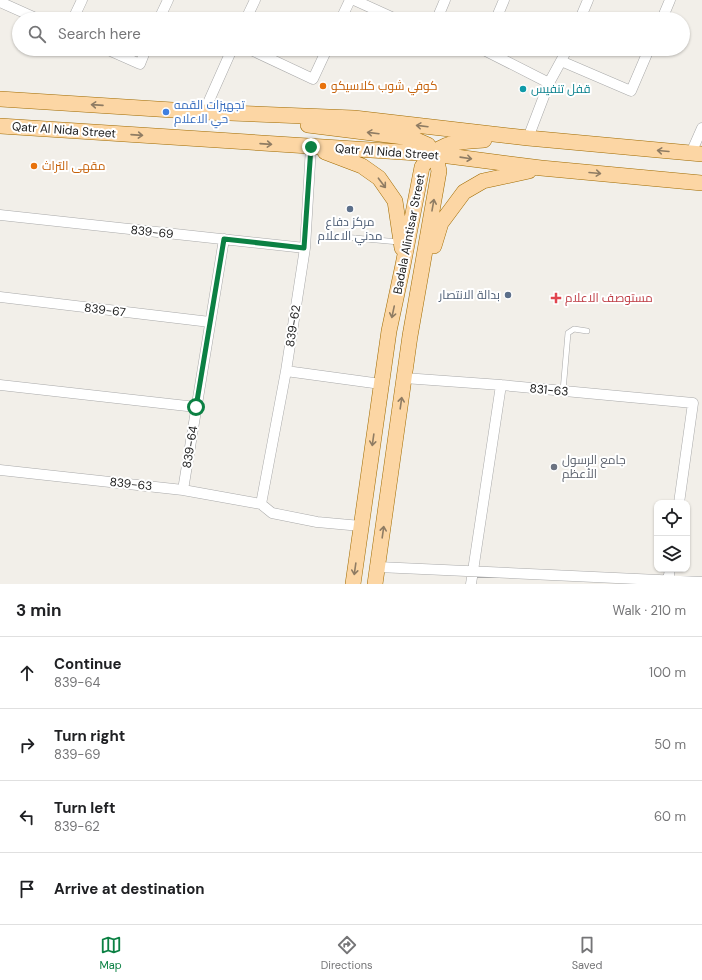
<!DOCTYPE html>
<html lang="en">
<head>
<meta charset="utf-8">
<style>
  :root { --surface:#fff; --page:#f6f6f6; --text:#202124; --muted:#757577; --line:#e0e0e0; --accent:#0b8043 }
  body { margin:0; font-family:"DM Sans",Cairo,sans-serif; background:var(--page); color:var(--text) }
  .controls { position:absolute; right:12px; bottom:12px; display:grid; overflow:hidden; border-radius:8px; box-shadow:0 1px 3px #0004 }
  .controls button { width:36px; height:36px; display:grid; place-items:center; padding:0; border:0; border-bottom:1px solid var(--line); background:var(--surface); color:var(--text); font:20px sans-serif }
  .stop { position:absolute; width:12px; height:12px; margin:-9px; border:3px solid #0b8043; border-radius:50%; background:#fff }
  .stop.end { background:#0b8043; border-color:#fff; box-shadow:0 1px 4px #0008 }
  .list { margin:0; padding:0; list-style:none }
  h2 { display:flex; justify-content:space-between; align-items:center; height:52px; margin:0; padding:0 16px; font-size:17px }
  h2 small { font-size:13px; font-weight:400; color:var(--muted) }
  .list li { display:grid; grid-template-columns:26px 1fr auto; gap:12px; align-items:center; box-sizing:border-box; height:72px; padding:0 16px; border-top:1px solid var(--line) }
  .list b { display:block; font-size:15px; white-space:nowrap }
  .list p { margin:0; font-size:13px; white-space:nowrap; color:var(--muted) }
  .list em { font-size:13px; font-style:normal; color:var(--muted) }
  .icon { flex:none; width:22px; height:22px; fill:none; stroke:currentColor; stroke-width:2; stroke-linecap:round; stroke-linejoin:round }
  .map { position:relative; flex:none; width:702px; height:584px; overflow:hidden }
  .search { position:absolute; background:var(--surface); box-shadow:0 1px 3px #0004; left:12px; right:12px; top:12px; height:44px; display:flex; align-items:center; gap:10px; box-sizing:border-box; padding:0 14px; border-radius:22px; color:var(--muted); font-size:15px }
  .sheet { height:340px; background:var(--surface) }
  nav { display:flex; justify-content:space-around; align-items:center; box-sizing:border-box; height:56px; border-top:1px solid var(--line); background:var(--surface); font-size:11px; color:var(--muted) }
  nav a { display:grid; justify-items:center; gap:2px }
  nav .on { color:var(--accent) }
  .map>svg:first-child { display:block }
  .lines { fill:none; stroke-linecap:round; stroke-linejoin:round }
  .lane-casing { stroke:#a9a9a9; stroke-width:6 }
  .street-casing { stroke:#a9a9a9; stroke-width:11 }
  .primary-casing { stroke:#a06b00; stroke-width:16 }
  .lane { stroke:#fff; stroke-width:5 }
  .street { stroke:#fff; stroke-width:10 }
  .primary { stroke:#fcd6a4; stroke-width:15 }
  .oneway { stroke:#8f7c63 }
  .route { stroke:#0b8043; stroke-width:5 }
  .food-dot { fill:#e8710a; stroke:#fff; stroke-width:1.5 }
  .culture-dot { fill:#0f9aa8; stroke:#fff; stroke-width:1.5 }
  .shop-dot { fill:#3f7fe0; stroke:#fff; stroke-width:1.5 }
  .service-dot { fill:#5c6f8a; stroke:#fff; stroke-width:1.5 }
  .health-dot { fill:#e0444e; stroke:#fff; stroke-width:1.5 }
  .worship-dot { fill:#6b7280; stroke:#fff; stroke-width:1.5 }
  .labels { text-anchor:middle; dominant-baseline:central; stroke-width:4; stroke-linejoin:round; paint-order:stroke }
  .food-label { font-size:12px; fill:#c56008; stroke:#fff; text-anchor:start }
  .culture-label { font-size:12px; fill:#0d838f; stroke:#fff; text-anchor:start }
  .shop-label { font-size:12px; fill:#366cbe; stroke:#fff; text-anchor:start }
  .street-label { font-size:12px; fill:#222; stroke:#fff }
  .service-label { font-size:12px; fill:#4e5e75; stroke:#fff }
  .health-label { font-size:12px; fill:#be3a42; stroke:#fff; text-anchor:start }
  .worship-label { font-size:12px; fill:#5b616d; stroke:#fff; text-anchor:start }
</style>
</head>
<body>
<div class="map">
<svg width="702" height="584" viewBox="0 0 702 584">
  <rect width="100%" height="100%" fill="#f2efe9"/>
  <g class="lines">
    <g class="lane-casing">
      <path id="lane" d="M332 236 399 242
        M563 391 568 333 574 329 587 331"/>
    </g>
    <g class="street-casing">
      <path id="street" d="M354 0 396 19
        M0 2 38 19
        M73 19 82 0
        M159 19 168 0
        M246 19 255 0
        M341 19 350 0
        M437 19 445 0
        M496 19 504 0
        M580 19 588 0
        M662 19 670 0
        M106 49 140 64 146 49
        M249 49 313 79 327 49
        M482 49 549 83 561 61
        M567 49 561 61 631 91 649 49
        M204 112 232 49
        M528 138 549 83
        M691 153 702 128
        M0 215 305 248
        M0 297 210 322
        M286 371 381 384
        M404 378 501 385 693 403 679 503
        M0 385 196 407
        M0 470 183 490 261 504 272 513 317 522 361 526
        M183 490 224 239
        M261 504 286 371 305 248 311 147
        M378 567 702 582
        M668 581 670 569
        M471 584 501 385"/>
    </g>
    <g class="primary-casing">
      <path id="primary" d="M0 99 204 112 354 118 528 138 702 154
        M308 125 412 138 428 145 437 162 439 171 410 336 375 584
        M0 126 433 154 541 168 702 183
        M325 152 362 166 379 178 395 201 402 248
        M434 246 441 223 464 192 483 181 529 171
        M353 584 389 331 403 265 422 167C437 141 457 142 484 140"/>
    </g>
    <use href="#lane" class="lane"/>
    <use href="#street" class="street"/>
    <use href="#primary" class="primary"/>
  </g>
  <defs><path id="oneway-shaft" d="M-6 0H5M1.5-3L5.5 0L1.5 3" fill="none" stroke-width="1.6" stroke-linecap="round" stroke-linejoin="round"/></defs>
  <g class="oneway">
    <use href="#oneway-shaft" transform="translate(97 105) rotate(-176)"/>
    <use href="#oneway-shaft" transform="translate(422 126) rotate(-173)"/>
    <use href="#oneway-shaft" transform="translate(373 133) rotate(-173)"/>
    <use href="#oneway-shaft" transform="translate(137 135) rotate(4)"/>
    <use href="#oneway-shaft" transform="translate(266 144) rotate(4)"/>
    <use href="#oneway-shaft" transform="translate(663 151) rotate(-175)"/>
    <use href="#oneway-shaft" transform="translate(466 158) rotate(8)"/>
    <use href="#oneway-shaft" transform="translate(595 173) rotate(5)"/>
    <use href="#oneway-shaft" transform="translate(382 183) rotate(53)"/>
    <use href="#oneway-shaft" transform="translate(433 205) rotate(-80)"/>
    <use href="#oneway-shaft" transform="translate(393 312) rotate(102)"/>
    <use href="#oneway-shaft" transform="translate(401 403) rotate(-82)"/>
    <use href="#oneway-shaft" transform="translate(373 440) rotate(98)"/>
    <use href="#oneway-shaft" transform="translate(383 532) rotate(-82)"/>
    <use href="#oneway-shaft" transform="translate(355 569) rotate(98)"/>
  </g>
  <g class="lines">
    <path class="route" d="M196 407 224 239 304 248 311 147"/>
  </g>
  <g class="food-dot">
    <circle cx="323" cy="86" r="4"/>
    <circle cx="34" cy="166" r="4"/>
  </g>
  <circle class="culture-dot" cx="523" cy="89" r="4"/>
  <circle class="shop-dot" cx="166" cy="112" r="4"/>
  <g class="service-dot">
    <circle cx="350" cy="209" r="4"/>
    <circle cx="508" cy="295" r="4"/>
  </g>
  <path class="health-dot" d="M554 292h4v4h4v4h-4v4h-4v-4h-4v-4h4z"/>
  <circle class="worship-dot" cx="554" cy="467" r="4"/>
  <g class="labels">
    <g class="food-label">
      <text x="331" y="86">كوفي شوب كلاسيكو</text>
      <text x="42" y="166">مقهى التراث</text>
    </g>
    <g class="culture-label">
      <text x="531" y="89">قفل تنفيس</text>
    </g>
    <g class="shop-label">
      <text x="174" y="105">تجهيزات القمه<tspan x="174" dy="14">حي الاعلام</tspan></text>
    </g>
    <g class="street-label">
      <text transform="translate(64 130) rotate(4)">Qatr Al Nida Street</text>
      <text transform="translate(387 152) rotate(4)">Qatr Al Nida Street</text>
      <text transform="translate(152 232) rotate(6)">839-69</text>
      <text transform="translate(409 234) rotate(-79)">Badala Alintisar Street</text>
      <text transform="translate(105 310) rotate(7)">839-67</text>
      <text transform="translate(293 326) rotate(-81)">839-62</text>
      <text transform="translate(549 390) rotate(5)">831-63</text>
      <text transform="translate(190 447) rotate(-81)">839-64</text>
      <text transform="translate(131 484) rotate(6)">839-63</text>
    </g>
    <g class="service-label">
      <text x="350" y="222">مركز دفاع<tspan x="350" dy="14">مدني الاعلام</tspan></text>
      <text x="500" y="295" text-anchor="end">بدالة الانتصار</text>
    </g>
    <g class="health-label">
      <text x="565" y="298">مستوصف الاعلام</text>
    </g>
    <g class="worship-label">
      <text x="562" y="460">جامع الرسول<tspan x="562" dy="14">الأعظم</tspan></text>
    </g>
  </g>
</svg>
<div class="controls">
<button><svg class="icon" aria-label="locate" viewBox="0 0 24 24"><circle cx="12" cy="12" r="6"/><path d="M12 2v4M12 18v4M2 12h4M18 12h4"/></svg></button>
<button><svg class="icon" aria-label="layers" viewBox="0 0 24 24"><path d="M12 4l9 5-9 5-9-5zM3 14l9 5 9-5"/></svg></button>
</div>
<div class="stop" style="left:196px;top:407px"></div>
<div class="stop end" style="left:311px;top:147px"></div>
<div class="search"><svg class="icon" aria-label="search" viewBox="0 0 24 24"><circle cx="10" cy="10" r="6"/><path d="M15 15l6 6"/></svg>Search here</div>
</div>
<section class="sheet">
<h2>3 min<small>Walk · 210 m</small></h2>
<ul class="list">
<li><svg class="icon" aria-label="ahead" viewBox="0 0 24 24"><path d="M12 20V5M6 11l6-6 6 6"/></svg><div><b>Continue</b><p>839-64</p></div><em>100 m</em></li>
<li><svg class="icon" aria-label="right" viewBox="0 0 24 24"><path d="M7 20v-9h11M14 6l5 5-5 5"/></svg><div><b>Turn right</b><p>839-69</p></div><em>50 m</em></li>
<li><svg class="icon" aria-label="left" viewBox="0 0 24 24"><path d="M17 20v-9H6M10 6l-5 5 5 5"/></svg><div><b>Turn left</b><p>839-62</p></div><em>60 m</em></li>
<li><svg class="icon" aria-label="arrive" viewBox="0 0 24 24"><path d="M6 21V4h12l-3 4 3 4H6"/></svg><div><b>Arrive at destination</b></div></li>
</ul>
</section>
<nav>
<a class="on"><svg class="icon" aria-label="map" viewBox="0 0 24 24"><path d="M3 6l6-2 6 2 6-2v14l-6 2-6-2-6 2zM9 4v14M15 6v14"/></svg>Map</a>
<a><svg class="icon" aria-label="directions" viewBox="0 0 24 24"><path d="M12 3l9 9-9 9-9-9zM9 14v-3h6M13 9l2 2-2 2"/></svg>Directions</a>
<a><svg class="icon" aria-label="saved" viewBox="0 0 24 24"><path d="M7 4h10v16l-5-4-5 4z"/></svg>Saved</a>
</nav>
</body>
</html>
